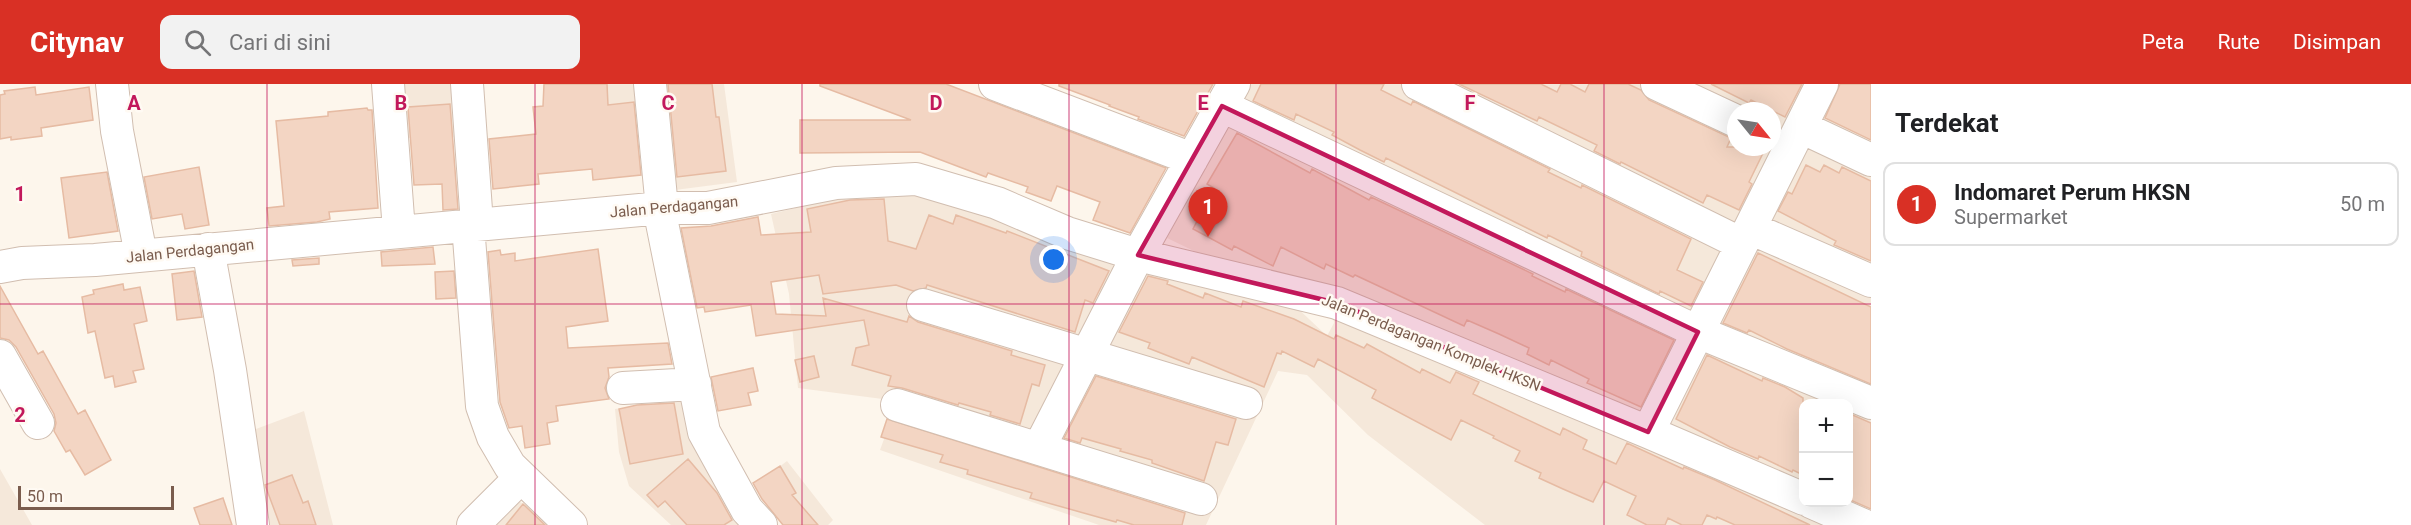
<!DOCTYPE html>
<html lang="id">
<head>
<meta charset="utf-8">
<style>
  :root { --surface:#fff; --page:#f2f2f2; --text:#202124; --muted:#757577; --line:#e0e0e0; --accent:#d93025 }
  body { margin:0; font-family:Roboto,sans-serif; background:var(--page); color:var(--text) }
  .controls { position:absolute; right:18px; bottom:18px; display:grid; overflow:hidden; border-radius:12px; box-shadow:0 6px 24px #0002 }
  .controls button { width:54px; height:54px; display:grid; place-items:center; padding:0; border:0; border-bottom:2px solid var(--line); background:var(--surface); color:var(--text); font:30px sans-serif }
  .compass { position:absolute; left:1727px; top:18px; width:54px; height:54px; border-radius:50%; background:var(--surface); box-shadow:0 6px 24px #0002; rotate:120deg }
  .scale { position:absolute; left:18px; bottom:15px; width:156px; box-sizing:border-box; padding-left:6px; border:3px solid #7a5c4d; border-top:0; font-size:16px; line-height:21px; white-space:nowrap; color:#7a5c4d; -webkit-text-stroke:4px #fffaf3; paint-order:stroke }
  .you { position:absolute; left:1054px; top:176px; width:21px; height:21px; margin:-15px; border:4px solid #fff; border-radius:50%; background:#1a73e8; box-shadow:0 0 0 9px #1a73e833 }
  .badge { display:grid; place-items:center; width:39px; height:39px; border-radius:50%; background:var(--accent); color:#fff; font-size:20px; font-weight:700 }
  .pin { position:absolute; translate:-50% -50px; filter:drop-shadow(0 2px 3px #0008) }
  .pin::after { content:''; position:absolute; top:32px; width:21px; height:18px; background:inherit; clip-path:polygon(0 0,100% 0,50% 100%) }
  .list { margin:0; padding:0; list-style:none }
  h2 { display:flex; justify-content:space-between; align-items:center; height:78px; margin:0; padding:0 24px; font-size:26px }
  h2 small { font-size:20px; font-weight:400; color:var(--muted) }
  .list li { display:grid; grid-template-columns:39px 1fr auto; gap:18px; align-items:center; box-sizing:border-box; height:84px; margin:0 12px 12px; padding:0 12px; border:2px solid var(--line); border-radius:12px }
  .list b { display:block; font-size:22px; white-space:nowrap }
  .list p { margin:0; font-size:20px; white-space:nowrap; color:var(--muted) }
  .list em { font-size:20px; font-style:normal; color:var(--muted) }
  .icon { flex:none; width:33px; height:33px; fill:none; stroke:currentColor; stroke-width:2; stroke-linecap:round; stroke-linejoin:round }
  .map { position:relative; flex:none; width:1871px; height:441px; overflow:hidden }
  header { display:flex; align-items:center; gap:36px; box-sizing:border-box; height:84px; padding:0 30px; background:var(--accent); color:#fff }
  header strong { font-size:28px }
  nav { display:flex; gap:33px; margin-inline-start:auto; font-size:21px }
  .search { width:420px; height:54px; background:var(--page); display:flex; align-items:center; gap:15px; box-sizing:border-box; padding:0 21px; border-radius:12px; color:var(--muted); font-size:22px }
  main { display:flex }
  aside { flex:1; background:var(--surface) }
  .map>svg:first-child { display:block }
  .residential { fill:#f5e8da; fill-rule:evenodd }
  .building { fill:#f3d5c3; stroke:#e6bba3; stroke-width:1.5 }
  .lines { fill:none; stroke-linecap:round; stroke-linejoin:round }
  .minor-casing { stroke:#d1beb0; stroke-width:34 }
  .minor { stroke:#fff; stroke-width:32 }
  .marked { fill:#c2185b; fill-opacity:0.2; stroke:#c2185b; stroke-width:4.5; stroke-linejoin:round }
  .grid { fill:none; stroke:#c2185b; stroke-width:1.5; stroke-opacity:0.55 }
  .labels { text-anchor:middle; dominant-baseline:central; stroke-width:5; stroke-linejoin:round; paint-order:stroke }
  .street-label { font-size:15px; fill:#7a5c4d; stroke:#fffaf3 }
  .grid-label { font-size:20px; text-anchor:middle; font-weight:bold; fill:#c2185b; stroke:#fffaf3; stroke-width:5; stroke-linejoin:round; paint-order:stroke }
</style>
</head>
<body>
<header>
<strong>Citynav</strong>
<div class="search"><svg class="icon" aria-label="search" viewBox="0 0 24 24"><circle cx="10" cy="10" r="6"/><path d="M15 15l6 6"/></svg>Cari di sini</div>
<nav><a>Peta</a><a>Rute</a><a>Disimpan</a></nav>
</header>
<main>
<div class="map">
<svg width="1871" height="441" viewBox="0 0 1871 441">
  <rect width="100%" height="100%" fill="#fdf6ec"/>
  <path class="residential" d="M398 0H465L466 53 399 54Z
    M544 0H645L647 17 563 26Z
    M662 0H724L737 98 675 106Z
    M1250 0H1871V441H1485L1368 351 1307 291 1278 287 1206 441H1099L880 366 898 317 798 304 789 210 771 130 873 105 935 111 1292 219 1327 252 1334 239 1330 201 1229 184 1167 154ZM1736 27H1772V63H1736ZM1804 320H1848V418H1804Z
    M690 314 765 441H671L629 402 619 368 615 325Z
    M304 327 333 441H268L251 347Z
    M787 377 833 436 828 441H783L754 402Z
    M0 385 32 441H0Z
    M509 412 555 437 560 441H481Z"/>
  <path class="building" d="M544 0H607L608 21 634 18 641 91 593 96 592 85 538 90 539 100 493 105 489 55 536 50 533 23 543 22Z
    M668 0H712L716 33H719L726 87 677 93Z
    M820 0H946L1166 84 1130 149 1093 136 1100 118 1057 102 1051 117 1026 108 1028 103 988 89 986 93 920 68 800 69V36H911L820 2Z
    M1059 0H1213L1184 52 1138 35 1139 33 1109 22 1110 21 1059 2Z
    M1261 0H1384L1381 6 1411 21 1413 17 1550 85 1548 88 1581 104 1582 101 1691 155 1677 186 1703 198 1691 222 1660 207 1659 210 1581 172 1582 168 1548 151 1547 154 1386 74 1384 78 1360 66 1332 51 1334 48 1296 30 1294 36 1253 17Z
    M1459 0H1541L1557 8 1561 0H1570L1585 8 1589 0H1628L1641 6 1649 16 1731 54 1727 63H1766L1749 98 1752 100 1739 126 1707 111 1703 119 1621 78 1620 80 1594 67 1597 61 1539 33 1537 37Z
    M1711 0H1802L1785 33 1751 16 1749 19Z
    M1840 0H1871V56L1825 34Z
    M35 3 36 11 89 3 93 36 41 44 42 52 11 56V53L0 55V11L5 10 4 7Z
    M450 20 458 125 443 126 442 100 414 101 408 23Z
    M367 24 368 26H372L378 124 329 128 330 135 317 138 269 142 267 124 284 122 276 37 328 32V28Z
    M1237 49 1310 89 1312 85 1369 116 1371 113 1533 190 1532 192 1565 208 1566 205 1674 256 1641 323 1587 299 1589 295 1551 276 1549 281 1527 270 1529 264 1499 250 1467 236 1464 242 1355 191 1353 193 1326 180 1324 185 1281 163 1273 182 1234 162 1232 166 1193 145 1214 104 1207 100Z
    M1806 81 1820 88 1824 81 1839 89 1842 83 1871 97V177L1834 161 1836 157 1778 127 1788 108 1792 110Z
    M199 83 209 141 185 145 182 130 152 135 144 93Z
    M107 88 118 147 69 154 61 94Z
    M884 115 888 157 916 165 929 131 953 140 956 131 1006 149 1007 147 1109 187 1093 219 1085 216 1075 248 927 201 926 204 913 207 896 201 823 210 819 191 771 198 776 230 826 232 823 214 907 238 909 232 918 238 1012 267 1011 271 1045 281 1039 302 1032 300 1020 340 990 331 991 328 959 319 958 321 902 304 888 302 891 292 852 281 856 264 869 261 864 236 756 252 751 221 705 228 704 223 697 224 681 144 711 142 758 133 761 151 811 148 807 125 850 116Z
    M433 163 435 180 382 182 381 168Z
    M598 165 608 237 566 243 568 264 668 259 672 280 608 284 609 293 605 304 609 315 556 322 558 337 547 339 550 360 525 364 522 342 509 344 500 318 488 168 500 166 501 171 515 169V177Z
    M1758 169 1871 223V300L1787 265 1749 246 1747 249 1723 239Z
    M319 174V180L293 182 292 176Z
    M194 187 202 233 177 236 172 190Z
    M454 187 456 214 436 215 435 188Z
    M1148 192 1168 197 1167 200 1203 214 1205 209 1241 223 1243 217 1294 235 1334 255 1336 251 1364 264 1367 260 1420 289 1422 285 1450 299 1456 288 1479 298 1473 310 1560 351 1563 344 1587 356 1583 365 1616 380 1627 359 1683 385 1684 383 1715 396 1810 441H1735L1717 433 1716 435 1707 431 1702 441H1682L1668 434 1665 441H1647L1627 431 1636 412 1604 397 1593 418 1563 405 1539 394 1541 389 1515 377 1520 367 1493 354 1494 352 1461 336 1451 356 1372 314 1376 306 1318 275 1314 283 1282 267 1281 270 1277 269 1264 303 1192 273 1189 280 1148 264 1150 259 1119 248Z
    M123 200 124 206 140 203 147 237 134 240 144 285 133 287 136 298 115 303 113 292 105 294 95 247 88 249 82 213 94 210 93 206Z
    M0 202 38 270 43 267 78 330 85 326 111 376 85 391 70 366 66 368 54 347 56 339 54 330 16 263 9 256 0 254Z
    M1707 271 1762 297 1763 294 1785 303 1803 314V391L1793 386 1792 388 1759 372 1758 375 1730 363 1676 335Z
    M814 272 819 293 800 298 795 276Z
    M753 284 758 307 748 309 751 321 718 327 711 293Z
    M1096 292 1236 335 1228 361 1216 358 1204 397 1152 379V376L1120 367 1121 365 1082 354 1080 359 1064 354Z
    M674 319 683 370 630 380 619 325 637 321Z
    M1848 329 1871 339V425L1848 415Z
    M887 335 1185 429 1182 441H1134L1117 436 1116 438 1030 414 1032 409 967 390 968 386 940 378 943 371 881 353Z
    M688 375 717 409 732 436 724 441H687L665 417 658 423 647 411Z
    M780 382 796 409 792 411 818 441H783L762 415 753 399Z
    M292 391 303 419 308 417 316 441H280L265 401Z
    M223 414 232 441H200L194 424Z
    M523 420 545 441H506Z"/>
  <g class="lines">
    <g class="minor-casing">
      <path id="minor" d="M112 0 117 47 141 171
        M388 0 399 147
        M467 0 477 140
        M650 0 662 124
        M995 0 1192 75
        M1418 0 1742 160
        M1657 0 1736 37
        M1222 22 1698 248 1871 319
        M1801 43 1871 76
        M659 124 704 348 747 426 761 441
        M468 141 482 322 493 353 510 382 571 441
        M1750 144 1871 197
        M208 165 230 286 253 441
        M0 183 22 179 95 176 662 124H708L836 99 916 95 997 119 1067 149 1138 171 1234 0
        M923 221 1246 319
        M0 272 38 339
        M623 304 695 300
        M897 321 1201 415
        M1648 348 1822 0
        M1039 364 1138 171 1337 219 1648 348 1804 415
        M1811 418 1863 441
        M473 441 521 393"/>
    </g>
    <use href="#minor" class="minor"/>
  </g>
  <path class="marked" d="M1222 22 1698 248 1648 348 1337 219 1138 171Z"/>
  <path class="grid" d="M267 0V441M535 0V441M802 0V441M1069 0V441M1336 0V441M1604 0V441M0 220H1871"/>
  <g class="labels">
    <g class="street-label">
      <text transform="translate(674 123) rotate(-5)">Jalan Perdagangan</text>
      <text transform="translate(190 167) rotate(-6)">Jalan Perdagangan</text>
      <text transform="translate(1431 259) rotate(22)">Jalan Perdagangan Komplek HKSN</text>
    </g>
  </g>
  <g class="grid-label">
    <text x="134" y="26">A</text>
    <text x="401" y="26">B</text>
    <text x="668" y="26">C</text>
    <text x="936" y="26">D</text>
    <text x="1203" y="26">E</text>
    <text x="1470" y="26">F</text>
    <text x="20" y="117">1</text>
    <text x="20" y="338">2</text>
  </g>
</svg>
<div class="controls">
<button>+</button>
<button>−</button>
</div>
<svg class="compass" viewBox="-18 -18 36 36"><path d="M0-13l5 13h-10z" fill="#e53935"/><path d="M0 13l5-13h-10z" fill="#757577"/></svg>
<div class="scale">50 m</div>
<div class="you"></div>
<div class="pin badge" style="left:1208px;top:153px">1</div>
</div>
<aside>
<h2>Terdekat<small></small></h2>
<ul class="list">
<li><span class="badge">1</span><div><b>Indomaret Perum HKSN</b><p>Supermarket</p></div><em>50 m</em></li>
</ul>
</aside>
</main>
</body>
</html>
